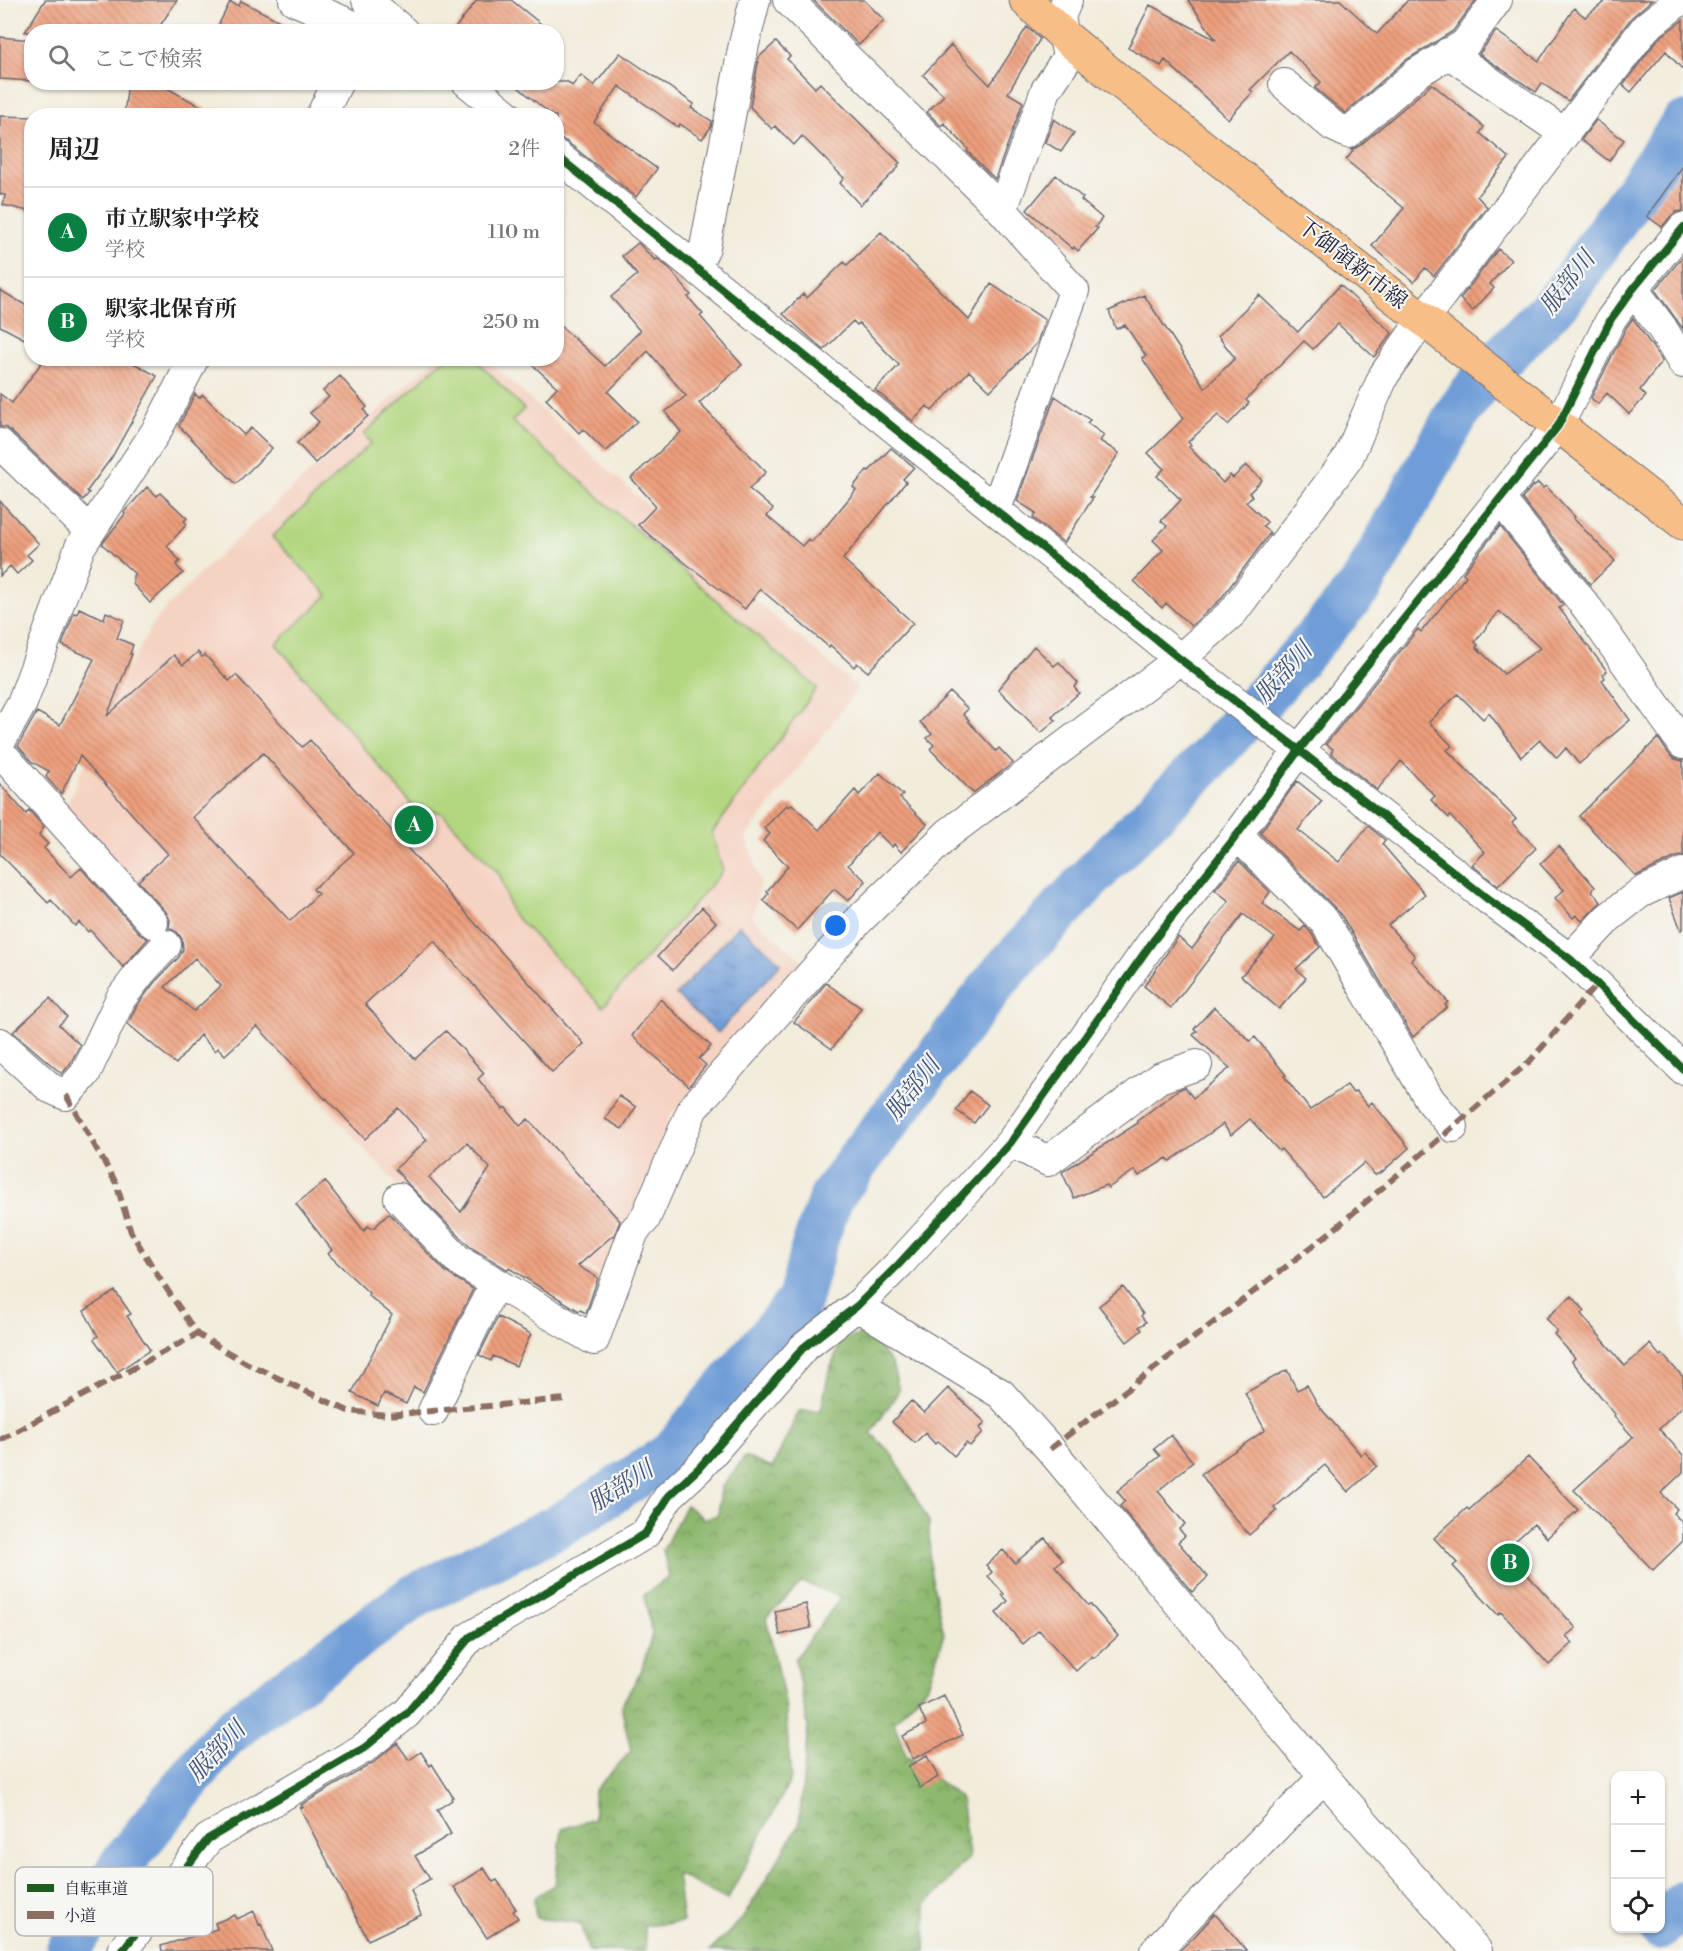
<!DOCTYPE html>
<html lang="ja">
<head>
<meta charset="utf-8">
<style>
  :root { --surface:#fff; --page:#f2f2f2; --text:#222; --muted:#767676; --line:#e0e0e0; --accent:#0b8043 }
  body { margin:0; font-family:"Libre Bodoni","Noto Serif JP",serif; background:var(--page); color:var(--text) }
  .controls { position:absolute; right:18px; bottom:18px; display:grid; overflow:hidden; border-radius:12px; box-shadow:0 2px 4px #0004 }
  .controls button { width:54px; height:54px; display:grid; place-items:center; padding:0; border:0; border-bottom:2px solid var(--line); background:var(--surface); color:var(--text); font:30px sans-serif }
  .you { position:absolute; left:836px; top:926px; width:21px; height:21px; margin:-15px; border:4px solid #fff; border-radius:50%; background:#1a73e8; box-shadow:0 0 0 9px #1a73e833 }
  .badge { display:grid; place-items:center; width:39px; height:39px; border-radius:50%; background:var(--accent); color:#fff; font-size:20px; font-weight:700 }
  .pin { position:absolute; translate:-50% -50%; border:3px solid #fff; box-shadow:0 2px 6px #0006 }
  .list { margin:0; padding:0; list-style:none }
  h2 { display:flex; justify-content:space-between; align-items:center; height:78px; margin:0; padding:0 24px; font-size:26px }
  h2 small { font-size:20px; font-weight:400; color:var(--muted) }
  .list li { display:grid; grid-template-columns:39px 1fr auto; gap:18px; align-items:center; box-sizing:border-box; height:90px; padding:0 24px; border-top:2px solid var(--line) }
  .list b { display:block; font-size:22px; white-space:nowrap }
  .list p { margin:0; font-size:20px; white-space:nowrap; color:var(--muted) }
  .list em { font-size:20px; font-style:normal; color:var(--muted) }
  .icon { flex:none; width:33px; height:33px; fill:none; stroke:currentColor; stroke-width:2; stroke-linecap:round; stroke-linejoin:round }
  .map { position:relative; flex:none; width:1683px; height:1951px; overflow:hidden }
  .search { position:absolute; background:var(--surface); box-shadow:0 2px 4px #0004; left:24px; top:24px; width:540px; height:66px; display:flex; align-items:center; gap:15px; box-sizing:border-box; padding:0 21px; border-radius:24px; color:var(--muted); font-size:22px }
  .panel { position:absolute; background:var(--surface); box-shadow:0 2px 4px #0004; left:24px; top:108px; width:540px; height:258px; border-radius:24px }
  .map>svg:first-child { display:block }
  .built { fill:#f5d3c2 }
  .green { fill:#b2d780; stroke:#6a7c5e; stroke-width:1.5 }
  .forest { fill:url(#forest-crowns); stroke:#586d54; stroke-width:1.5 }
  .water { fill:url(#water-ripples); stroke:#486089; stroke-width:1.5 }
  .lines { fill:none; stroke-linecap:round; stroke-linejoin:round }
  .stream { stroke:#6f9dd7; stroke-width:8 }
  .river { stroke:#6f9dd7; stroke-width:45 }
  .building { fill:url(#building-back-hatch); fill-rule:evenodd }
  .minor-casing { stroke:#6b6973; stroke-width:32 }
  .major-casing { stroke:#6b6973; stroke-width:35 }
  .minor { stroke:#fff; stroke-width:30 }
  .major { stroke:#f7be87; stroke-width:33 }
  .quiet { stroke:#8d6e63; stroke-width:6; stroke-dasharray:12 6; stroke-linecap:butt }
  .cycleway-casing { stroke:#f6f6f2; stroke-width:11 }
  .cycleway { stroke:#1b5e20; stroke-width:8 }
  .labels { text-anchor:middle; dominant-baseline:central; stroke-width:4.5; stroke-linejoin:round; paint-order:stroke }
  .street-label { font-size:22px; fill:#22223b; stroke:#f6f6f2 }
  .water-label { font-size:24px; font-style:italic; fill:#415379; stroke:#f6f6f2 }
  .key { fill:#f6f6f2; stroke:#b6b6bb; stroke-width:1.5 }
  .key-label { font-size:16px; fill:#22223b }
</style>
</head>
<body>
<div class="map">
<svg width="1683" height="1951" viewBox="0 0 1683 1951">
  <defs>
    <pattern id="forest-crowns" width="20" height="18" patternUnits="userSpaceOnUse" patternTransform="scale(1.5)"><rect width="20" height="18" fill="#8db86e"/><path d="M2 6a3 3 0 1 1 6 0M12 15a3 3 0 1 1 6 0" fill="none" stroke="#73955c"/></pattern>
    <pattern id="water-ripples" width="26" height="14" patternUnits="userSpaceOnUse" patternTransform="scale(1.5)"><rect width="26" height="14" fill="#6f9dd7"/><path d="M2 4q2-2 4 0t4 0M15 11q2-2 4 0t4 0" fill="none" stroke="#5b80b0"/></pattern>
    <pattern id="building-back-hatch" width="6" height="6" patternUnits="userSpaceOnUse" patternTransform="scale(1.5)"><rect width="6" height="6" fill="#ee9f7c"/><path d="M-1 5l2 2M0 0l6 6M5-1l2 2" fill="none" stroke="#c08167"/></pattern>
  </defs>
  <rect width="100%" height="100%" fill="#f6f6f2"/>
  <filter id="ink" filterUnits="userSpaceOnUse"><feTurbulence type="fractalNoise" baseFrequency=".0167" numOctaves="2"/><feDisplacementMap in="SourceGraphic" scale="12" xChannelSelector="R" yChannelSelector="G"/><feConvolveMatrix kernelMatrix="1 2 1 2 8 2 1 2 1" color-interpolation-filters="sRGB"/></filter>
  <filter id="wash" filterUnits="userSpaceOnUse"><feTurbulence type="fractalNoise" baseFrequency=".008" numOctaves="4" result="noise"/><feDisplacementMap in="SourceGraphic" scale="24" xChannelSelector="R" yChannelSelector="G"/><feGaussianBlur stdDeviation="1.35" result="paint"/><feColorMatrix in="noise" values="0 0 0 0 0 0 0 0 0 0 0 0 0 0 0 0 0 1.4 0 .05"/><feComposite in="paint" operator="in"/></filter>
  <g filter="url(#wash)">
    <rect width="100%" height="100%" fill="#f2ecdb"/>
    <path class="built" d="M435 359H486L672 528 858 688 746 837 760 882 752 918 804 962 670 1116 609 1280 469 1195 435 1228 63 813 120 684 156 619 200 573Z"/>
    <path class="green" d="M444 359H475L524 409 512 421 817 688 712 833 723 871 603 1007 511 912 500 875 442 813 412 805 276 644 328 595 272 537 371 443 364 434Z"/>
    <path class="forest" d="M867 1333 892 1364 899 1391 871 1433 892 1454 929 1522 930 1570 944 1634 928 1685 894 1722 906 1755 961 1799 969 1857 926 1905 925 1951H710L743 1918 799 1825 808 1727 795 1659 841 1597 802 1582 766 1618 785 1702 791 1779 727 1900 677 1874 683 1922 644 1926 646 1951H589L580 1923 536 1918 534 1898 555 1884 562 1829 594 1819V1791L631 1751 621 1706 641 1672 652 1634 644 1595 669 1577 663 1550 686 1505 704 1519 718 1515 721 1488 745 1457 772 1468 799 1411 821 1410 828 1376 841 1340Z"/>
    <path class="water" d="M739 925 781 963 718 1033 676 995Z"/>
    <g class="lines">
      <path class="stream" d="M799 1301 821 1326"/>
      <path class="river" d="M1660 1927 1683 1903
        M68 1951 123 1862 224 1737 246 1719 413 1597 566 1522 671 1454 799 1301 814 1245 831 1198 862 1155 1003 972 1108 859 1205 763 1276 684 1361 586 1458 412 1487 373 1562 297 1683 124"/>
    </g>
    <g id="blocks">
      <path class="building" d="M45 0H177L156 32H25Z
        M477 0H511L551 32H452Z
        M813 0H864L884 20 859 45Z
        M1188 0H1340L1377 34 1408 0H1476L1453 31 1406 60 1345 113 1315 88 1321 82 1289 51 1250 90 1253 92 1228 119 1165 60 1161 66 1128 48 1150 5 1216 40Z
        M1607 0H1652L1632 17 1568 101 1542 83 1536 92 1479 54 1496 31 1539 61 1574 8 1585 17Z
        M241 1 301 32H215L230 2 239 6Z
        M1683 20V70L1666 51 1631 92 1623 85 1658 39Z
        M1027 27 1040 39 1008 93 1023 102 995 179 967 151 968 149 944 123 941 126 927 112 944 95 923 75 951 45 990 85Z
        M0 37 32 40V81L0 79Z
        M776 42 790 56 787 59 815 88 820 83 900 163 897 165 899 167 860 205 840 183 844 178 802 136 794 145 775 126 772 129 750 107 759 57Z
        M620 53 694 104 691 108 712 121 711 127 702 139 680 124 678 127 619 86 594 122 657 169 636 197 567 142 556 137V116H553L512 82H568L572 86 581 75 594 86Z
        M128 82H156L218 116H124Z
        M1432 84 1484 127 1480 133 1509 158 1477 196 1487 207 1434 276 1425 268 1414 282 1372 246 1404 208 1346 160 1353 151 1351 150 1359 146Z
        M0 116 32 117V212L3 205 5 195 0 194Z
        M1054 119 1074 133 1061 152 1045 142Z
        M1596 120 1624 140 1609 161 1581 140Z
        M1683 166V211L1676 212 1670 217 1662 227 1647 216Z
        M1056 175 1083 198 1081 200 1102 218 1095 227 1098 228 1078 251 1074 247 1073 249 1027 210Z
        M881 232 969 320 991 284 1045 320 1037 343 990 391 969 371 932 411 927 406 913 421 875 390 899 365 859 323 857 325 853 321 824 350 783 314 803 294 807 298 844 262 847 265Z
        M638 243 655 260 657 259 669 268 691 295 688 297 703 314 700 316 742 365 699 403 766 472 749 489 773 509 767 516 802 546 808 539 811 542 823 530 856 490 853 487 867 470 869 471 891 448 914 467 903 479 906 482 843 559 913 623 868 672 857 663 854 667 830 645 829 647 760 589 745 609 653 538 638 525 656 506 631 478 681 432 665 412 686 396 648 351 608 392 637 421 606 452 583 429 579 433 546 399 557 387 525 358H556V322L605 366 640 331 611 297 637 275 622 256Z
        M1498 249 1511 260 1490 284 1494 288 1473 311 1460 299Z
        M1683 256V329L1655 290Z
        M1340 285 1392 333 1374 357 1338 324 1313 349 1304 341 1246 400 1249 403 1228 425 1218 415 1188 442 1191 445 1189 447 1223 483 1230 475 1233 478 1246 465 1262 480 1249 493 1252 496 1246 502 1267 522 1263 526 1270 533 1220 600 1191 626 1166 603 1162 608 1134 581 1163 550 1153 540 1167 526 1161 521 1181 500 1157 476 1164 469 1148 453 1183 419 1142 358 1146 356 1125 325 1116 329 1109 311 1144 295 1205 388 1235 358 1218 336 1259 295 1298 332Z
        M0 290 32 309V343L0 326Z
        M1633 318 1662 361 1640 390 1646 396 1629 414 1607 393 1598 404 1591 398 1626 328Z
        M45 358H125L157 376 112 457 87 491 89 493 83 500 12 432 5 427H0V394L12 403Z
        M340 376 367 407 364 410 368 416 315 463 297 443 319 422 310 413 329 397 323 391Z
        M195 394 199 398 203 395 244 435 251 428 272 448 236 484 179 426Z
        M1055 396 1090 420 1087 423 1104 435 1100 441 1119 453 1090 497 1093 498 1064 543 1033 518 1036 513 1017 501Z
        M1538 483 1543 488 1546 486 1575 517 1573 518 1615 561 1590 584 1522 499 1533 485 1534 487Z
        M147 487 157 496 160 493 187 518 184 521 187 524 167 546 180 561 176 565 183 573 150 603 133 584V576L135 574 102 544 125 514 124 512Z
        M0 501 39 544 27 555 32 560 17 574 10 566 0 576Z
        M1500 526 1563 605 1559 608 1607 671 1603 674 1605 678 1602 680 1630 720 1579 764 1566 748 1557 758 1540 740 1521 757 1489 713 1483 719 1458 694 1429 722 1452 746 1447 750 1516 819 1512 823 1536 848 1498 886 1472 865 1485 852 1450 816 1449 818 1431 800 1435 796 1401 761 1377 790 1331 753 1333 749 1326 744 1418 629 1421 632 1443 605 1466 576 1463 573ZM1499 611 1540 648 1504 674 1476 647 1478 645 1475 642Z
        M79 608 104 619 106 612 124 620 117 638 133 645 130 654H132L107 716 174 655 183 665 198 652 202 657 205 655 229 681 236 675 302 747 310 740 584 1044 552 1072 434 941 365 1004 415 1059 446 1031 484 1073 478 1079 503 1109 505 1107 520 1126 528 1119 620 1221 614 1236H612L578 1266 598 1278 586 1313 580 1310 579 1311 509 1268 508 1270 470 1247 408 1184 395 1169 427 1140 398 1108 365 1139 326 1098 325 1099 257 1026 225 1055 218 1048 215 1051 200 1035 176 1064 128 1024 136 1007 154 983 179 957 183 949 182 939 177 932 169 928 170 920 166 912 138 881 168 854 80 756 61 794 46 777 49 771 32 762 18 746 37 712 60 725 94 659 62 645 74 613 77 614ZM263 753 354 853 313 889 318 894 290 921 250 878 249 879 193 817ZM195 958 221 986 194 1011 165 987ZM467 1143 490 1168 461 1212 429 1177Z
        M1034 646 1054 666 1059 662 1078 683 1074 687 1079 693 1052 717 1056 720 1041 733 998 689Z
        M950 692 968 709 963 714 969 720 968 721 996 751 999 748 1013 763 973 793 930 749 934 745 927 738 932 734 920 722Z
        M1658 738 1669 754 1675 759 1683 761V856L1676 857 1636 876 1579 816Z
        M880 773 903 795 900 798 927 824 901 852 894 844 892 847 877 832 848 865 866 881 848 901 834 889 797 930 763 900 769 893 767 891 788 866 763 841 770 834 764 828 787 805 789 807 792 804 819 830 855 790 859 795Z
        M1297 781 1322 801 1298 830 1339 862 1368 826 1385 840 1382 844 1425 894 1388 925 1415 956 1411 960 1448 1002 1445 1005 1447 1007 1413 1037 1340 913 1260 833Z
        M0 784 26 814 29 810 44 827 39 835 48 844 44 848 71 877 81 868 140 934 148 939 123 967 90 930 88 932 79 922 75 926 51 900 48 903 0 854Z
        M1559 846 1595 887 1592 891 1601 902 1582 921 1576 915 1573 918 1555 898 1564 890 1540 864Z
        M1239 861 1270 892 1262 903 1300 931 1305 926 1311 933 1320 947 1296 969 1306 978 1279 1009 1241 976 1275 938 1243 914 1171 1008 1144 986 1178 937 1192 949 1229 901 1215 890Z
        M1683 892V929L1681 930 1669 898Z
        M702 907 716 922 673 970 658 956Z
        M826 983 861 1008 832 1049 794 1022Z
        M50 998 67 1017 59 1025 80 1045 70 1064 62 1074 13 1032Z
        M660 999 711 1046 699 1059 706 1065 689 1086 632 1036Z
        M1214 1007 1250 1041 1255 1037 1286 1075 1284 1076 1310 1110 1347 1085 1353 1093 1356 1091 1368 1106 1372 1102 1409 1148 1382 1172 1375 1175 1364 1163 1323 1197 1281 1149 1279 1151 1250 1119 1231 1135 1223 1124 1170 1161 1167 1158 1139 1176 1135 1170 1108 1188 1106 1185 1074 1198 1062 1172 1138 1123 1137 1121 1178 1090 1185 1087 1193 1098 1230 1068 1193 1035 1197 1031 1194 1029Z
        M970 1091 988 1105 974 1123 956 1110Z
        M619 1096 636 1107 622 1129 605 1119Z
        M325 1181 364 1231 368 1226 371 1228H374L389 1213 447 1273 473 1289 423 1392 414 1387 406 1404 384 1393 378 1406 352 1393 392 1315 368 1295 369 1293 328 1254 332 1250 296 1204Z
        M1123 1287 1143 1314 1141 1316 1146 1322 1139 1327 1142 1330 1127 1342 1099 1306Z
        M115 1291 131 1314 127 1316 150 1350 117 1372 94 1339 98 1336 84 1311Z
        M1572 1296 1585 1311 1581 1314 1625 1366 1650 1344 1660 1356 1662 1354 1683 1377V1406L1659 1429 1683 1455V1472L1661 1493 1677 1509 1673 1513 1683 1523V1541L1653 1570 1574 1490 1633 1437 1614 1416 1615 1414 1572 1361 1575 1358 1554 1334 1557 1331 1546 1318Z
        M498 1317 531 1334 516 1366 493 1356 491 1361 479 1355Z
        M1287 1370 1297 1390 1307 1385 1318 1405 1361 1455 1365 1452 1377 1466 1348 1492 1325 1465 1274 1508 1277 1511 1249 1535 1218 1498 1201 1474 1265 1430 1245 1393Z
        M948 1388 985 1422 980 1428 983 1432 970 1446 966 1443 954 1456 938 1441 935 1444 925 1433 915 1443 892 1422 911 1401 924 1413Z
        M1171 1435 1193 1462 1158 1491 1185 1524 1179 1529 1185 1536 1178 1542 1208 1577 1192 1592 1120 1506 1125 1501 1117 1491 1160 1456 1154 1449Z
        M1528 1457 1578 1510 1547 1538 1534 1524 1505 1550 1576 1628 1566 1636 1573 1643 1549 1665 1501 1612 1498 1615 1453 1566 1457 1563 1434 1538 1467 1508 1469 1510Z
        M1045 1538 1063 1560 1055 1566 1088 1605 1090 1604 1118 1636 1094 1658 1092 1656 1076 1671 1039 1630 1023 1644 996 1613 1008 1601 1002 1595 1004 1594 988 1576 992 1572 986 1565 1003 1550 1015 1563Z
        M806 1604 811 1628 780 1635 775 1611Z
        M944 1696 963 1735 913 1759 902 1736 926 1724 919 1708Z
        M397 1743 409 1760 421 1752 430 1766 432 1764 453 1797 451 1798 452 1800 437 1810 451 1834 415 1856 430 1879 411 1890 421 1915 368 1940 300 1808 303 1807 301 1805 373 1763Z
        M927 1756 938 1777 920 1788 908 1766Z
        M484 1868 493 1882 497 1880 516 1909 513 1911 518 1918 487 1938 454 1887Z
        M254 1911 259 1925 261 1924 272 1951H162L161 1946 217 1929 215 1923 235 1915 237 1919Z
        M1215 1914 1247 1951H1179L1193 1938Z"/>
    </g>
  </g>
  <g filter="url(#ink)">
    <use href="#blocks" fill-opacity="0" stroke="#6b6973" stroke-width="1.5"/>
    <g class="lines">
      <g class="minor-casing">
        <path id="minor" d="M294 0 365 31
          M367 0 404 32
          M788 0 1002 210 1074 291 996 509
          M1448 53 1564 133
          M467 82 508 116
          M1284 84 1333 126 1348 133 1417 73 1465 44 1497 0
          M321 116 338 82
          M556 155 1180 659 1299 750 1489 900 1570 959 1597 984 1683 1069
          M1002 210 1046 90 1068 57 1060 17 1067 0
          M696 267 705 247 744 44 755 0
          M1633 289 1662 328 1683 363
          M0 444 90 531
          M1500 499 1588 609 1683 744
          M0 742 22 703 80 547 157 430 194 358
          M0 752 153 923
          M1237 835 1325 922 1430 1100 1453 1127
          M1570 959 1608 918 1640 893 1683 873
          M0 1043 50 1088 66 1095 85 1074 121 998 141 972 166 945
          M1011 1142 1048 1161 1159 1078 1197 1065
          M399 1198 459 1261 594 1340 634 1231 645 1219 693 1108 859 920 949 833 1180 659 1233 612 1348 458 1384 375 1423 319 1646 27 1680 0
          M857 1306 1001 1394 1050 1449 1324 1777 1477 1951
          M433 1411 495 1283
          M122 1951 208 1839 364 1748 407 1713 470 1637 645 1534 669 1496 699 1468 803 1348 857 1306 899 1264 1011 1142 1153 941 1237 835 1299 750 1558 426 1611 319 1633 289 1683 228
          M1155 1951 1324 1777"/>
      </g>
      <g class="major-casing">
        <path id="major" d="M1026 0 1062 34 1119 81 1683 523"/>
      </g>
      <use href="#minor" class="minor"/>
      <use href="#major" class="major"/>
      <path class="quiet" d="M66 1095 116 1183 131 1232 160 1279 197 1334 246 1363 348 1411 388 1415 566 1399
        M0 1440 197 1334
        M1050 1449 1332 1231 1530 1061 1597 984"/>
      <g class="cycleway-casing">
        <path id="cycleway" d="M556 155 1180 659 1299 750 1489 900 1570 959 1597 984 1683 1069
          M122 1951 208 1839 364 1748 407 1713 470 1637 645 1534 669 1496 699 1468 803 1348 857 1306 899 1264 1011 1142 1153 941 1237 835 1299 750 1558 426 1611 319 1633 289 1683 228"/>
      </g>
      <use href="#cycleway" class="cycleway"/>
    </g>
  </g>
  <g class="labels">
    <g class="street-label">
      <text transform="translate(1352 264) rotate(38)">下御領新市線</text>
    </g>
    <g class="water-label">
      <text transform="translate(1568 283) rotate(-52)">服部川</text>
      <text transform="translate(1284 673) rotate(-48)">服部川</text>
      <text transform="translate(913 1089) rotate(-52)">服部川</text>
      <text transform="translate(621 1487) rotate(-33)">服部川</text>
      <text transform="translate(217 1752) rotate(-47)">服部川</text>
    </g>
  </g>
  <rect x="15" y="1867" width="198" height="69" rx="9" class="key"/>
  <rect x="27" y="1884" width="27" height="8" fill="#1b5e20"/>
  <rect x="27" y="1911" width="27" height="8" fill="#8d6e63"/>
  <g class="key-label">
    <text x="64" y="1894">自転車道</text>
    <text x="64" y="1921">小道</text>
  </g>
</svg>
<div class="controls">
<button>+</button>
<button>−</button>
<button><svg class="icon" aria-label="locate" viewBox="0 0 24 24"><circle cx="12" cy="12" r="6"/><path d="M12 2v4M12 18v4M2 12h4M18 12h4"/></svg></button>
</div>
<div class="you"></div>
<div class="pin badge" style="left:414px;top:825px">A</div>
<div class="pin badge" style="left:1510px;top:1563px">B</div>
<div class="search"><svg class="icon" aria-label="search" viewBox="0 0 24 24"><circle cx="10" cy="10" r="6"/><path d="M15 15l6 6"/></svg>ここで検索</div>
<section class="panel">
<h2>周辺<small>2件</small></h2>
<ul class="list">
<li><span class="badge">A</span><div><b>市立駅家中学校</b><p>学校</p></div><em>110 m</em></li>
<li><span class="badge">B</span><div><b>駅家北保育所</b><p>学校</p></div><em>250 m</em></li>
</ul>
</section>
</div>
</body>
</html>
